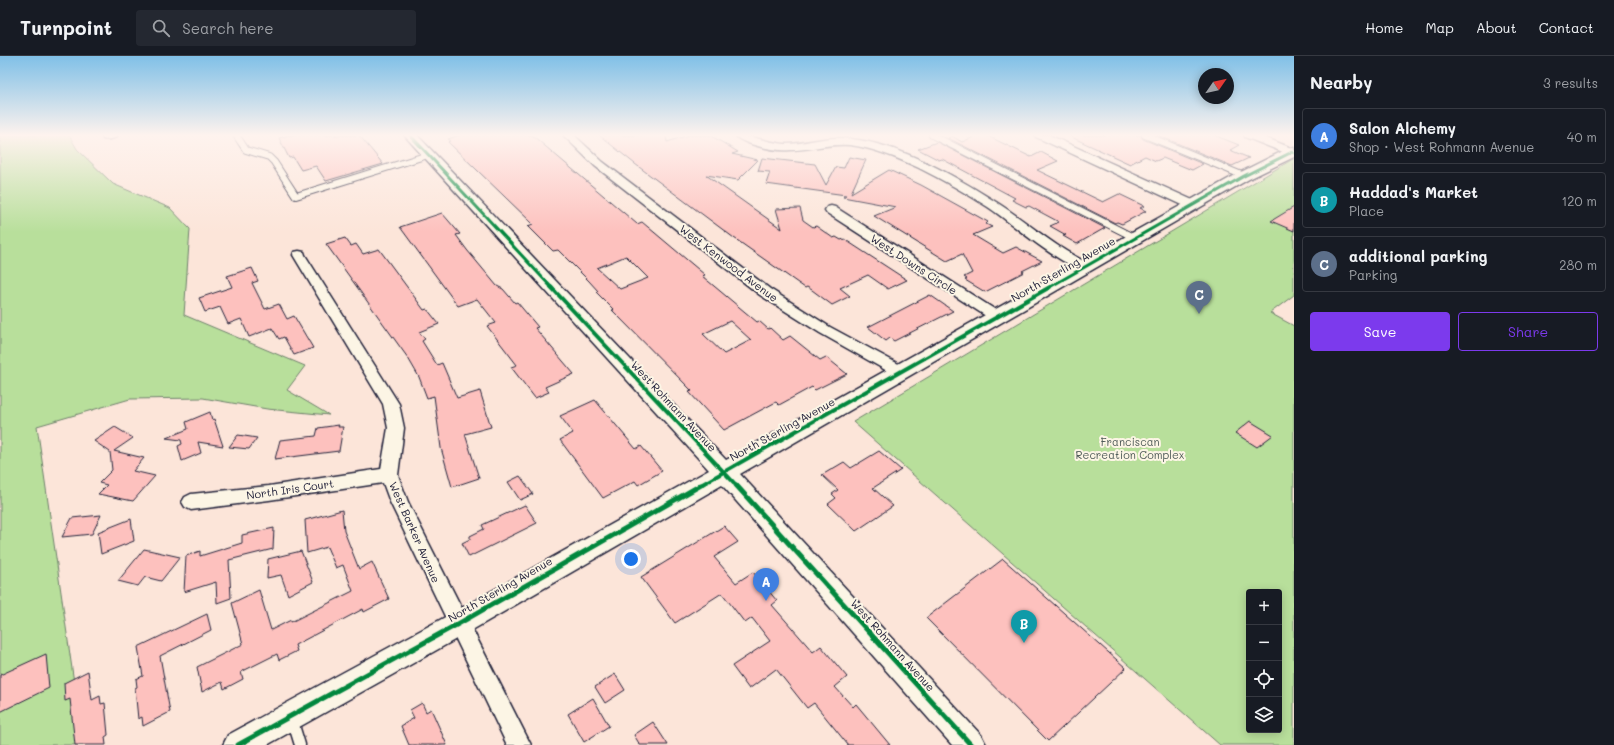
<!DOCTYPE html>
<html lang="en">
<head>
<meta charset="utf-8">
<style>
  :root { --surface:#171b24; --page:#242831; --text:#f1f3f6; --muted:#9ea1a6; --line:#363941; --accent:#7c3aed }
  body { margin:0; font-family:Mali,sans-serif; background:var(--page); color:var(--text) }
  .controls { position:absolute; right:12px; bottom:12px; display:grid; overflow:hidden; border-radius:4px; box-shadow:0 2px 10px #0003 }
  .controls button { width:36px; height:36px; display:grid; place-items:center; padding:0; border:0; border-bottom:1px solid var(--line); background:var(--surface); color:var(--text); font:20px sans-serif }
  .compass { position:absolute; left:1198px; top:12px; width:36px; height:36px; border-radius:50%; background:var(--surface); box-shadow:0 2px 10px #0003; rotate:56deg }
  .you { position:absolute; left:631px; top:503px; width:14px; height:14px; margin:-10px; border:3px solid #fff; border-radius:50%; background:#1a73e8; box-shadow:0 0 0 6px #1a73e833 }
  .badge { display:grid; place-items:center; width:26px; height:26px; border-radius:50%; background:var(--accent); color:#fff; font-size:13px; font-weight:700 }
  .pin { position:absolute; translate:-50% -33px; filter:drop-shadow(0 1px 2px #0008) }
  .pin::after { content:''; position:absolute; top:21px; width:14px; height:12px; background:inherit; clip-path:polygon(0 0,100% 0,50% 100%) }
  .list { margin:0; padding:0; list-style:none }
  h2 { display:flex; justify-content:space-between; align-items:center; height:52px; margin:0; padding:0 16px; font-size:17px }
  h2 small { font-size:13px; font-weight:400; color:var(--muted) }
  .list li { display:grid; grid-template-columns:26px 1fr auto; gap:12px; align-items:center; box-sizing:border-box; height:56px; margin:0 8px 8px; padding:0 8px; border:1px solid var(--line); border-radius:4px }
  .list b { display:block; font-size:15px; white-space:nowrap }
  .list p { margin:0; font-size:13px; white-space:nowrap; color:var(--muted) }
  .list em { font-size:13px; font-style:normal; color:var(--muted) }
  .actions { display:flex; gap:8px; padding:12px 16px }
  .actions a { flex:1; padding:9px 0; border:1px solid var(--accent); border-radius:4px; text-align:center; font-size:14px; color:var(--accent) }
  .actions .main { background:var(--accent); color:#fff }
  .icon { flex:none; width:22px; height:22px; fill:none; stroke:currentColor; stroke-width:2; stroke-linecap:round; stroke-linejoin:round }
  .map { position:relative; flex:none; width:1294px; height:689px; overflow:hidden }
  header { display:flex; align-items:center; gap:24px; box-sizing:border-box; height:56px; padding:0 20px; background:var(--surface); border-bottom:1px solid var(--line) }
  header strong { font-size:19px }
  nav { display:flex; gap:22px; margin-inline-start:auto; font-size:14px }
  .search { width:280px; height:36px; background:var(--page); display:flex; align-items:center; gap:10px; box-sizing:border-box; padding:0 14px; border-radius:4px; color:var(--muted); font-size:15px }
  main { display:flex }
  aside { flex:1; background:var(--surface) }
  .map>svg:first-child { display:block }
  .green { fill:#b8df9b; stroke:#6d806b; fill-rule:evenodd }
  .building { fill:#fdc1be; stroke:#22223b; fill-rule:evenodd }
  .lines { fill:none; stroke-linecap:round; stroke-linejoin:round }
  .service-far1-casing { stroke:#22223b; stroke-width:8 }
  .service-casing { stroke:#22223b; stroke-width:13 }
  .minor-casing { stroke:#22223b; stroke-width:3 }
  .tertiary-casing { stroke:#22223b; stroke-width:3 }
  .service-far1 { stroke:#fcf5e5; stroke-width:6 }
  .service { stroke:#fcf5e5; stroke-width:10 }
  .minor { fill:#fcf5e5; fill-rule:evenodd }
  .tertiary { fill:#fcf5e5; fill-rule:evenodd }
  .cycleway-far2-casing { stroke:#fcf5e5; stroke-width:5 }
  .cycleway-far1-casing { stroke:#fcf5e5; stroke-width:6 }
  .cycleway-casing { stroke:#fcf5e5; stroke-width:8 }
  .cycleway-far2 { stroke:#00873e; stroke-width:3 }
  .cycleway-far1 { stroke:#00873e; stroke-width:4 }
  .cycleway { stroke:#00873e; stroke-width:5 }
  .labels { text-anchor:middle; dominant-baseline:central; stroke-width:4; stroke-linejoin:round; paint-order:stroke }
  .street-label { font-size:11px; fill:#22223b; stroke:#fcf5e5 }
  .park-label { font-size:11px; fill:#4f5b58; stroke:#fcf5e5 }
</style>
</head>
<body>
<header>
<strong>Turnpoint</strong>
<div class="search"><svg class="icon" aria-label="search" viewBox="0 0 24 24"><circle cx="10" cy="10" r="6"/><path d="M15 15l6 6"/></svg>Search here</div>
<nav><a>Home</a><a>Map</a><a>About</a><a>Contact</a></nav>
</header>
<main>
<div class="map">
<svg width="1294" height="689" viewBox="0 0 1294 689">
  <rect width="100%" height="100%" fill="#fce5d9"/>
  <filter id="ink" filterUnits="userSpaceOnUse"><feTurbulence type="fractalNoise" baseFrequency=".025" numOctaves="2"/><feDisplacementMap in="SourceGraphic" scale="8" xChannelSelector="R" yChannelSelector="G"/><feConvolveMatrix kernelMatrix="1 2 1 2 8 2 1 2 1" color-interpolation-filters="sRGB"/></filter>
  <g filter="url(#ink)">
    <path class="green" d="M0 79H69L77 93 113 128 170 152 190 173 184 259 305 310 287 334 329 359 267 353 203 342 130 343 37 370 83 689H0Z
      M1293 103 1294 104V239L1270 257 1294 270V689H1220L853 366ZM1249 536H1279V674H1249Z"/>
    <path class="building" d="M289 79H359L383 108 326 125 316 110 301 114 293 101 289 102 279 82Z
      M460 79H532L637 168 642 166 705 219 702 220 757 266 759 265 768 273 770 272 783 284 790 280 820 304 826 301 847 318 815 334 812 331 779 349 776 346 724 374 689 336 692 335 612 254H614L596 236 598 235 589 225 558 194 553 195 528 170 533 168 448 86 451 85 448 83ZM626 200 648 222 620 233 597 212ZM730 265 751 284 724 298 703 278Z
      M599 79H666L667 86 689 79H710L738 96 732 98 758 104 738 124 706 119 782 173 776 153 800 152 803 164 813 171 816 170 833 182 836 181 841 184 844 183 907 224 888 233 868 219 840 232 850 240 832 249 812 234 807 231 805 232 734 182 635 108Z
      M978 79H986L1031 101 1041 96 1058 105 1037 114 1103 146 1119 138 1144 150 1140 152 1146 155 1122 168 1117 166 1115 167 948 82 952 80 962 86Z
      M1067 79H1141L1143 83 1203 108 1192 114 1163 102 1156 105 1145 100 1130 108Z
      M1157 79H1214L1239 89 1230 94 1249 102 1232 110Z
      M937 86 1105 172 1077 188 1063 180 1066 179 1050 170 1059 166 1029 150 1026 151 1012 144 1015 142 970 118 942 103 939 104 918 93Z
      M849 101 866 104 851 137 889 114 921 129 988 166 986 168 992 171 973 179 1003 197 1016 191 1042 205 1022 215 1024 216 985 236 965 224 967 223 964 221 972 217 962 198 947 205 874 160 896 151 843 141 846 139 766 128 770 116 758 115 762 102 815 108 826 129 836 111 844 112Z
      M1294 151V175L1271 165Z
      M442 157 460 178 456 179 467 194 497 230 503 233 515 247 517 246 538 271 535 272 574 318 545 331 549 336 535 342 511 311 517 309 487 270 496 267 477 243 458 250 400 171Z
      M345 182 351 190 356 188 363 198 379 193 424 254 427 253 439 268 419 276 425 283 422 285 437 309 442 307 457 342 480 335 491 371 465 378 479 422 452 431 441 392 434 340 427 342 419 321 408 302 326 188Z
      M252 212 258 225 252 227 265 253 279 248 287 263 294 260 313 292 294 299 284 281 279 283 272 272 249 281 241 263 228 268 220 251 205 256 199 242 232 231 227 220Z
      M930 239 953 255 894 285 890 282 886 285 868 271Z
      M595 344 636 393 641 390 662 415 638 429 635 425 603 442 560 384 573 377 560 360Z
      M210 356 212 364 214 363 223 390 198 386 201 397 182 405 178 390 182 388 181 384 166 382 188 373 186 366Z
      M1250 365 1273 379 1257 391 1235 377Z
      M339 369 338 371H343L339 395 275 403 280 384 316 380 318 372Z
      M115 371 133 382 114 395 144 402 133 415 155 420 133 445 98 438 107 429 99 427 112 414 110 396 94 385Z
      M238 379 257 382 249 393 229 391Z
      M879 395 901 414 873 432 893 450 856 475 828 448 836 442 832 438 838 434 822 419 844 406 851 412Z
      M520 420 533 438 520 444 508 426Z
      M525 449 537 467 469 501 462 487 470 483V480L484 473 482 469Z
      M342 454 344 475 359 513 372 506 389 543 364 556 363 553 295 589 297 595 279 604 277 598 241 616 243 623 224 633 222 626 202 636 197 611 243 588 232 547 259 534 271 574 291 564V566L353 535 343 509 336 512 327 491 307 497 305 464Z
      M101 459 92 478 62 481 72 462Z
      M131 463 134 485 101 498 98 476Z
      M724 470 738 486 714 501 736 527 753 516 777 545 772 549 813 596 821 590 847 621 835 631 853 651 856 648 890 689H848L814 647 807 652 776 613 749 633 732 610 770 585 752 562 745 567 722 537 675 567 641 521Z
      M274 472 273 493 229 504 231 542 217 547 216 526 184 536 186 500 200 495V500L242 487V479Z
      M144 493 180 501 161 525 145 521 138 530 118 525Z
      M301 495 313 526 288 539 281 519 267 522 268 503Z
      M1003 503 1126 612 1048 685 926 562Z
      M207 558 211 574 160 600 170 656 143 670 142 661 138 663 135 632 137 631 136 623 143 620 138 591Z
      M46 598 49 632 0 656V619Z
      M88 615 92 644 100 640 101 648 105 647 108 679 105 681 106 689H75L70 643 65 645 64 627Z
      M615 618 625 634 605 647 595 631Z
      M593 642 609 670 584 686 568 658Z
      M422 647 426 656 431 653 447 689H409L401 670 414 662 410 654Z
      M653 666 668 689H640L634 679Z"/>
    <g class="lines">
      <g class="service-far1-casing">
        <path id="service-far1" d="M236 79 246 94 269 101 274 106 296 140 428 99
          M932 79 1135 182
          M1145 79 1244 120"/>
      </g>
      <g class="service-casing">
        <path id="service" d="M292 663 300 689"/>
      </g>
      <g class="minor-casing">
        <path id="minor" d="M103 79H118C115 83 108 84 103 83L102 81Z
          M563 79H574L603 106 770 233 830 271 906 312 909 316 906 320 901 321 896 320 820 277 760 239 595 110Z
          M735 79C752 79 768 87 785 88 804 88 821 81 840 82 893 84 952 118 996 146 1028 166 1055 192 1090 208L1092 211 1090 214C1070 219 1007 163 988 151 966 137 943 124 919 112 897 102 874 92 850 89 829 87 810 94 790 94 777 95 763 92 751 88 745 86 739 84 735 79Z
          M1035 79H1049L1197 146 1199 149 1197 152H1189L1036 81Z
          M1244 79H1259L1294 93V99L1288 98 1245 81Z
          M831 150 835 151 1002 258 1004 261 1002 264 997 266 992 264 827 157 825 154 827 151Z
          M299 195 304 196 305 199 399 348 404 372 398 419 408 446 531 689H507L390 446 383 427 269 444 191 454 185 451 182 446 185 441 191 438 269 430 381 413 388 372 383 348 293 199 294 196Z"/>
      </g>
      <g class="tertiary-casing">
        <path id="tertiary" d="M404 79H417L726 404 1239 117 1287 93 1294 92V101L1249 123 740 418 981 679 986 689H952L722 429 467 577 267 689H223L228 679 449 559 709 414Z"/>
      </g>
      <use href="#service-far1" class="service-far1"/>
      <use href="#service" class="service"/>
      <use href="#minor" class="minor"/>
      <use href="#tertiary" class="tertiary"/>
      <g class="cycleway-far2-casing">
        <path id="cycleway-far2" d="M410 79 552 232
          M1048 232 1244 120 1292 96 1294 97"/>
      </g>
      <g class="cycleway-far1-casing">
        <path id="cycleway-far1" d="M551 231 737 430
          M699 430 1050 231"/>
      </g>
      <g class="cycleway-casing">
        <path id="cycleway" d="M736 429 971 689
          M238 689 458 568 701 429"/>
      </g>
      <use href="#cycleway-far2" class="cycleway-far2"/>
      <use href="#cycleway-far1" class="cycleway-far1"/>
      <use href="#cycleway" class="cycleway"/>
    </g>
  </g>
  <linearGradient id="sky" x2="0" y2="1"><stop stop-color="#80c0e7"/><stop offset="0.45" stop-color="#fef3ee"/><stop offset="1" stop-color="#fef3ee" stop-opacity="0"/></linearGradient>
  <rect width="1294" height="176" fill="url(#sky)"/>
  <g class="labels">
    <g class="street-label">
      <text transform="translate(729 207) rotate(37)">West Kenwood Avenue</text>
      <text transform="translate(914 208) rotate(33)">West Downs Circle</text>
      <text transform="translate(1063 213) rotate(-30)">North Sterling Avenue</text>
      <text transform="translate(674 350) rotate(47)">West Rohmann Avenue</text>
      <text transform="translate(782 373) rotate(-29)">North Sterling Avenue</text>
      <text transform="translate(290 433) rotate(-8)">North Iris Court</text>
      <text transform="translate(415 476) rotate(66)">West Barker Avenue</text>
      <text transform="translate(500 533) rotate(-30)">North Sterling Avenue</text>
      <text transform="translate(893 589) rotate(48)">West Rohmann Avenue</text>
    </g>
    <g class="park-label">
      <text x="1130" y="385">Franciscan<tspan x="1130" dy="13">Recreation Complex</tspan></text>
    </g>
  </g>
</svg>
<div class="controls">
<button>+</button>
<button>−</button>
<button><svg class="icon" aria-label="locate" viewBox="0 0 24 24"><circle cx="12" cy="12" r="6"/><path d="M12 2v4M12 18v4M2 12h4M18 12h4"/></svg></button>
<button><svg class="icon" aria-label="layers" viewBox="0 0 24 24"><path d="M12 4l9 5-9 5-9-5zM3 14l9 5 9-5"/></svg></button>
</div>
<svg class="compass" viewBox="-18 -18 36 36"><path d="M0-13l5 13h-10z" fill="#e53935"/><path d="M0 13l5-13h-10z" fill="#9ea1a6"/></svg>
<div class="you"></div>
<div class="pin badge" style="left:766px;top:545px;background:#3f7fe0">A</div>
<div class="pin badge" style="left:1024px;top:587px;background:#0f9aa8">B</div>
<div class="pin badge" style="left:1199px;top:258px;background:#5c6f8a">C</div>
</div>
<aside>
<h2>Nearby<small>3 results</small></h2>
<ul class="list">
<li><span class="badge" style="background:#3f7fe0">A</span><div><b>Salon Alchemy</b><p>Shop · West Rohmann Avenue</p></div><em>40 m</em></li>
<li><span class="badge" style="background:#0f9aa8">B</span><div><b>Haddad's Market</b><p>Place</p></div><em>120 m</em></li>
<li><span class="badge" style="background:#5c6f8a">C</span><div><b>additional parking</b><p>Parking</p></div><em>280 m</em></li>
</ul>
<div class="actions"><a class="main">Save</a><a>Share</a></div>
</aside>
</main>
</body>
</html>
